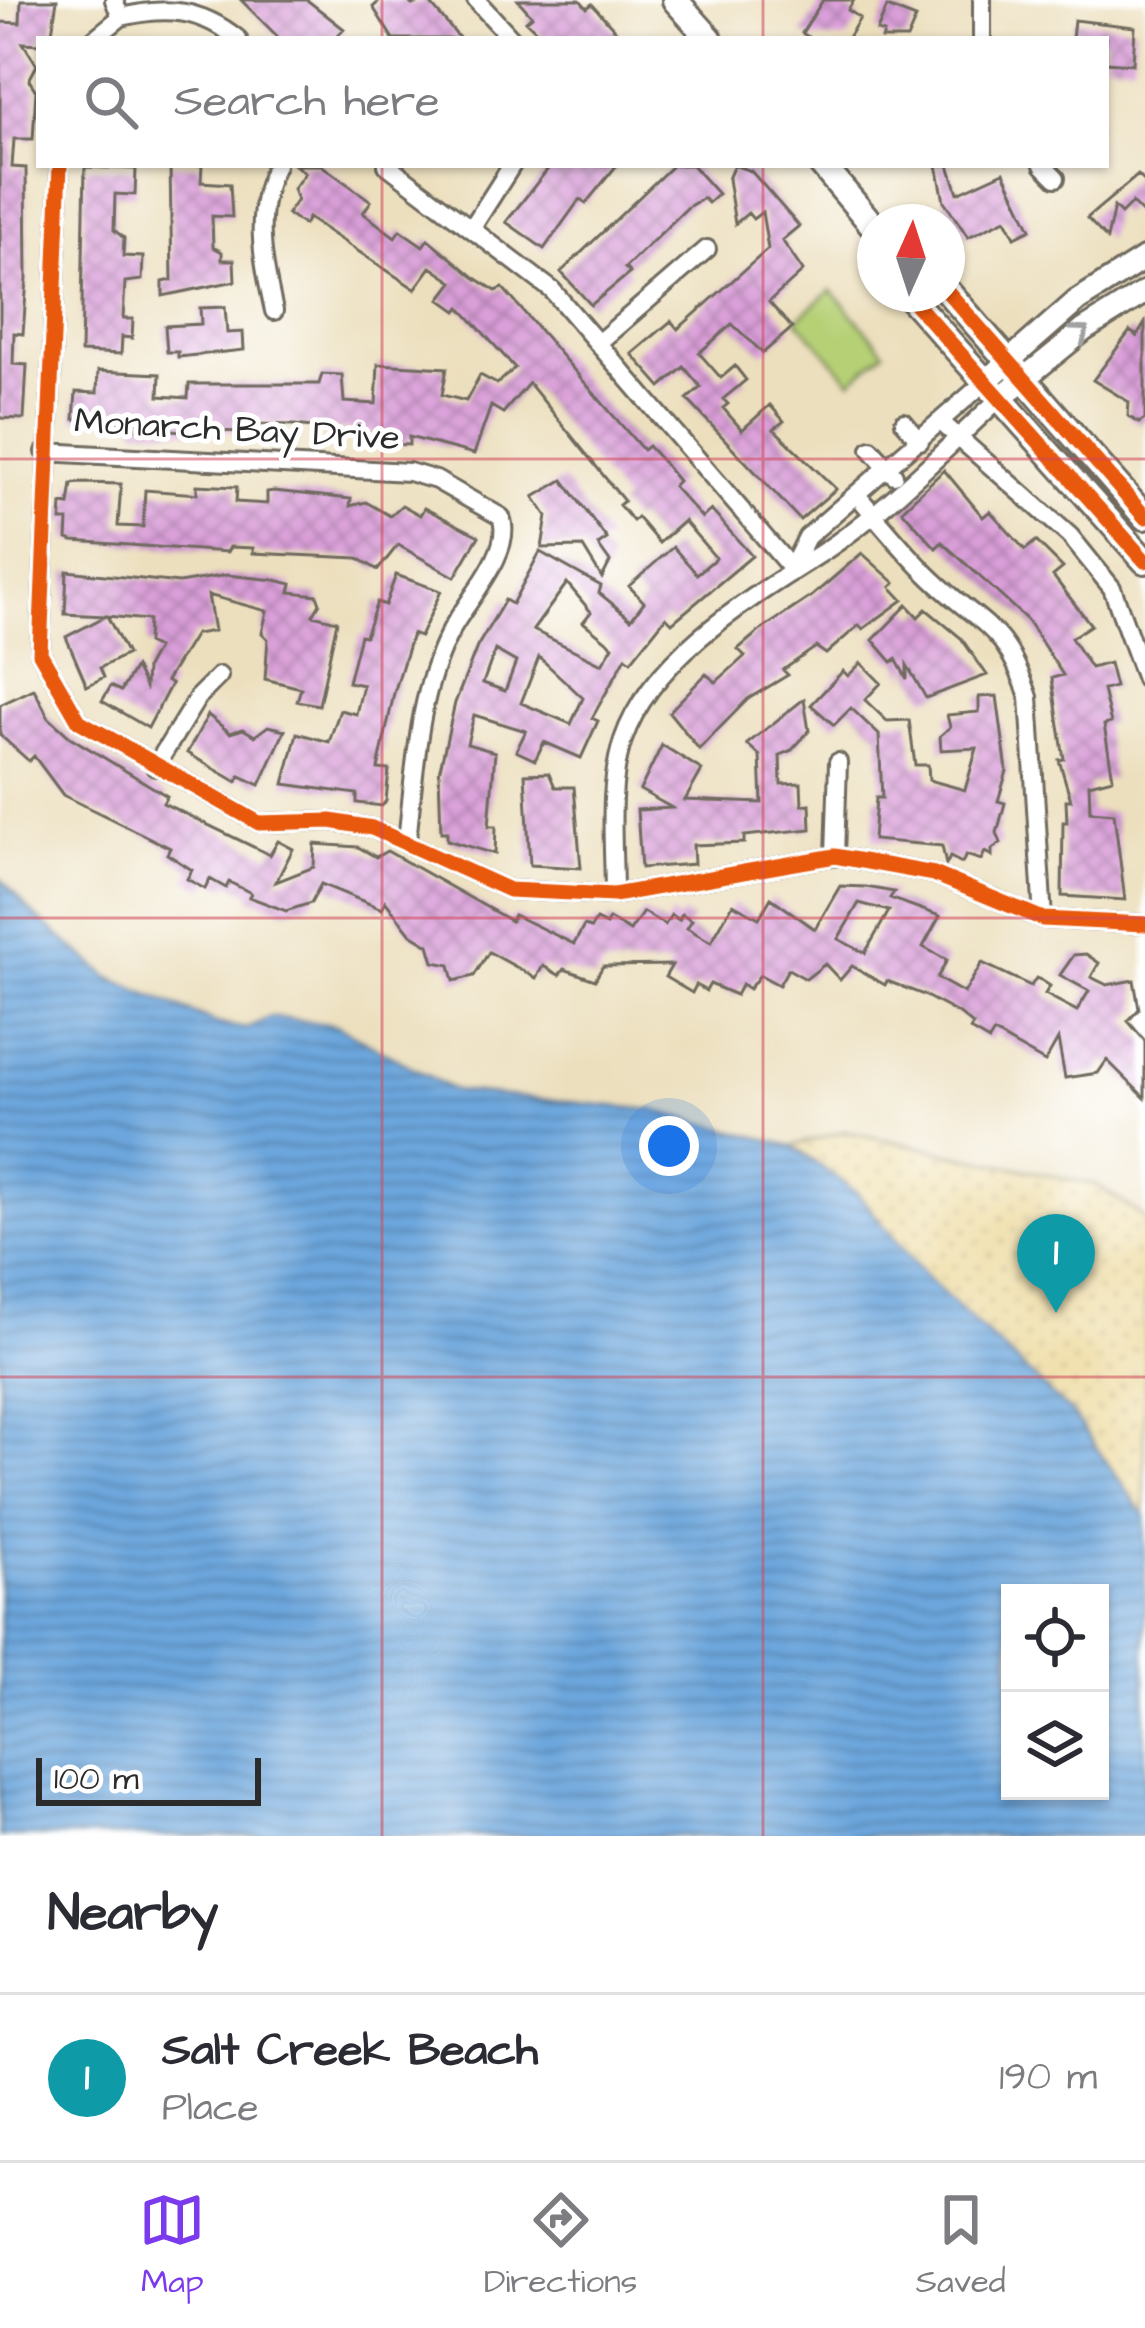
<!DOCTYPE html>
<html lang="en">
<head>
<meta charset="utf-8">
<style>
  :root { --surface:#fff; --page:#f2f2f3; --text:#2b2b33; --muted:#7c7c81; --line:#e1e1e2; --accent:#7c3aed }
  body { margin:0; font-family:"Architects Daughter",sans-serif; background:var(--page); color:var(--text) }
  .controls { position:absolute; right:36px; bottom:36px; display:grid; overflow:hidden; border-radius:0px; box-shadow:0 3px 9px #0004 }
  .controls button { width:108px; height:108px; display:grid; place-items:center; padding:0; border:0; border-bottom:3px solid var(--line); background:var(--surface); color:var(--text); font:60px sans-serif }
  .compass { position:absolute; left:857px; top:204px; width:108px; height:108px; border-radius:50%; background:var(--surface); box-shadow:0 3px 9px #0004; rotate:3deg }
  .scale { position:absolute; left:36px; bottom:30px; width:225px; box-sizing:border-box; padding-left:12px; border:6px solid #2b2b2b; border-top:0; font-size:33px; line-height:42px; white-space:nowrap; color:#2b2b2b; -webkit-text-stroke:9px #fff; paint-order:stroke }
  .you { position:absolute; left:669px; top:1146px; width:42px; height:42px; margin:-30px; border:9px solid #fff; border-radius:50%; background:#1a73e8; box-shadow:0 0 0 18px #1a73e833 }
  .badge { display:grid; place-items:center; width:78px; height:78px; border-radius:50%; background:var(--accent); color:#fff; font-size:39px; font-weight:700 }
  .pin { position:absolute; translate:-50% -99px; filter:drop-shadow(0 3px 6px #0008) }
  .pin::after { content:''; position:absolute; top:63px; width:42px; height:36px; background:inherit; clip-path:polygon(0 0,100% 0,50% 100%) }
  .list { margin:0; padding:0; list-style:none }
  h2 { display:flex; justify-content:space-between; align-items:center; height:156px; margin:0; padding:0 48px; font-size:51px }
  h2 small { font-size:39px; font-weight:400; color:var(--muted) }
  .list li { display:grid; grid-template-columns:78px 1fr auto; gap:36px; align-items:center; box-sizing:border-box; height:168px; padding:0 48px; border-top:3px solid var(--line) }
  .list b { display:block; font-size:45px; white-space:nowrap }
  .list p { margin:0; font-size:39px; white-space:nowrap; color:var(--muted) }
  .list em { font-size:39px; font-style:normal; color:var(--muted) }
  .icon { flex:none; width:66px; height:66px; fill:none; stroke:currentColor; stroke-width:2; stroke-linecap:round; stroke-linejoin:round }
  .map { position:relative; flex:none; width:1145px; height:1836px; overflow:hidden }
  .search { position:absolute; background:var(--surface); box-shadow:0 3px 9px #0004; left:36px; right:36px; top:36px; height:132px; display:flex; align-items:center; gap:30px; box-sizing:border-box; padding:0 42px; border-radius:0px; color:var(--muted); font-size:45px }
  .sheet { height:324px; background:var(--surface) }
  nav { display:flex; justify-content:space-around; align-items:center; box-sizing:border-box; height:168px; border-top:3px solid var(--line); background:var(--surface); font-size:33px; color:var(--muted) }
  nav a { display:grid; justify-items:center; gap:6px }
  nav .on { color:var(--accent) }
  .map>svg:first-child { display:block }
  .sand { fill:url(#sand-dots); stroke:#8c8264; stroke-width:3 }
  .pitch { fill:#b6d076; stroke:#707e50; stroke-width:3 }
  .water { fill:url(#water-rules); stroke:#4c6884; stroke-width:3; fill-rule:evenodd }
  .building { fill:url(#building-cross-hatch); fill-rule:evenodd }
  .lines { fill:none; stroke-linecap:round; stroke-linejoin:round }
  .minor-casing { stroke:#6f6a5e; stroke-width:22 }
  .major-casing { stroke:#6f6a5e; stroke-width:27 }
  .highway-casing { stroke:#6f6a5e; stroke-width:30 }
  .minor { stroke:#fff; stroke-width:16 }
  .major { stroke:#fff; stroke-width:21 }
  .highway { stroke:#fff; stroke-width:24 }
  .cycleway-casing { stroke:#fff; stroke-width:22 }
  .cycleway { stroke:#e8590c; stroke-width:15 }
  .oneway { stroke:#a0a0a0 }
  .grid { fill:none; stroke:#d1495b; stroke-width:3; stroke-opacity:0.55 }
  .labels { text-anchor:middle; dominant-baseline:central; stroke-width:10; stroke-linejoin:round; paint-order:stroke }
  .street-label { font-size:36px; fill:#2b2b2b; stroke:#fff }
</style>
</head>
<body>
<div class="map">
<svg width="1145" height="1836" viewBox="0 0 1145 1836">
  <defs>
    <pattern id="sand-dots" width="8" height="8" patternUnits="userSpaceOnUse" patternTransform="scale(3)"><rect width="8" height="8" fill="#eeda9e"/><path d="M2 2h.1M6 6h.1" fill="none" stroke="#cb8" stroke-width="1.8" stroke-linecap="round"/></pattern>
    <pattern id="water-rules" width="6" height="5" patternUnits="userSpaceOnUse" patternTransform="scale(3)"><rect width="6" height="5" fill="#6ca6dc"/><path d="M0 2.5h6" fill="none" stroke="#5987b3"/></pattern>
    <pattern id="building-cross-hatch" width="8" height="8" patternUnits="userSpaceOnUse" patternTransform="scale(3)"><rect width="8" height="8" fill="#da9fd9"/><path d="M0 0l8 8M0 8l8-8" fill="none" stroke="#b182b0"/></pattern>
  </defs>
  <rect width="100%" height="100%" fill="#fff"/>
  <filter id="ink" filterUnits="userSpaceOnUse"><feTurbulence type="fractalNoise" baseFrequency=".00833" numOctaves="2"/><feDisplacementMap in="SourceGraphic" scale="24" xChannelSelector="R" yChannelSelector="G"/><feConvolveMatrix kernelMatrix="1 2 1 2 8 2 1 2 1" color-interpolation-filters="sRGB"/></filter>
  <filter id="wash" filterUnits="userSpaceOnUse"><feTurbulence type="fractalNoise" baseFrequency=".004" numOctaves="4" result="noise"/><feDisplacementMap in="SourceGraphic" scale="48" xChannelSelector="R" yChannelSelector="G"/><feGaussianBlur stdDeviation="2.7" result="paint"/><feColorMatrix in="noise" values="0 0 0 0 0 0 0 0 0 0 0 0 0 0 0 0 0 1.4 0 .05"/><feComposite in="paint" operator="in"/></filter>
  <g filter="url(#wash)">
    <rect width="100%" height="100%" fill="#ecdfbd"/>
    <path class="sand" d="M845 1131 1097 1185 1145 1218V1516L1073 1415 925 1276 856 1192 792 1146Z"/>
    <path class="pitch" d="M831 290 885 351 851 381 797 320Z"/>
    <path class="water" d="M0 878 34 915 110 978 216 1023 245 1029 271 1017 336 1025 455 1091 653 1110 792 1146 856 1192 925 1276 1073 1415 1145 1516V1836H0ZM1010 1593H1100V1791H1010Z"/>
    <g id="blocks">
      <path class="building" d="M21 0H57L52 32H44L39 44 23 43 37 65 29 80 36 91 33 139H14L12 167 26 168 27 278 23 334 14 333 13 364 27 365 24 419 0 418V22L20 23Z
        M241 0H307L344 29 334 39H280Z
        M381 0H407L412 5 427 0 460 39H393L373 7Z
        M518 0H580L587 8 592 4 623 39H545L526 21 532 16Z
        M823 0H854L848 10 860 18 847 39H811L802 33Z
        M887 7 916 18 907 39H882L884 33 877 31Z
        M1074 20 1135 27 1133 64 1106 62V39H1072Z
        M170 165H202L201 182 230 184 232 217 212 216 213 247 222 252V260H234L235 281 163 296V282L172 280Z
        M295 165H321L371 201 363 213 395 237 400 230 423 246 428 239 474 277 496 291 503 288 643 450 648 446 661 460 678 481 673 486 702 518 711 510 752 556 672 623 666 617 631 661 626 657 592 718 598 721 581 758 544 742 535 760 516 751 526 731 474 715 467 744 495 752 489 826H496L495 854 447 840V832H441L439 773 455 703 477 647 505 600 512 604 540 552 601 586 599 593 631 619 644 602 629 586 673 547 697 574 716 558 684 521 659 543 637 517 633 521 619 505 624 501 529 383 503 413 491 406 474 454 409 437V445L388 444 376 434 294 425 252 424V432L158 430 135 429 136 422 74 419 76 392 97 393 98 371 160 374 159 396 188 398 189 384H319L322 374 342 375 344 402 376 404 378 364 447 368 442 395 466 401 480 375 497 384 515 368 460 307 457 311 440 299 453 282 431 267 415 289 308 218 304 225 287 214 297 200 293 189 305 173ZM567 583 591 612 583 622 613 646 602 664 533 630ZM495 650 516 662 505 691 483 683ZM539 657 583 698 571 724 521 703Z
        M551 165H617L586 203 580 199 544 249 506 222Z
        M673 165H692L718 194 708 203 703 198 688 207 625 268 630 273 591 305 561 272Z
        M734 165 751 171 799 226 782 240 803 271 769 302 792 328 763 353 732 324 699 353 721 378 735 366 746 380 723 399 728 404 723 408 742 430 770 405 784 421 774 429 836 489 800 520 687 399 701 387 684 367 661 387 632 354 671 321 678 329 768 249 762 212 753 219 748 213 735 224 728 179Z
        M937 165H949L958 193 1004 172 1031 229 1015 237 1006 219 968 237 944 201Z
        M85 167 136 169 135 195 115 194 114 230 124 238 123 256 143 257 142 280 125 282 123 319H133L132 338 122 337 121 354 81 352Z
        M1138 175 1145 182V216L1132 203 1121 214 1114 207 1107 239 1087 218Z
        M225 307 227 333 243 332 244 350 178 357V352H167L165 326 201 324 200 308Z
        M1145 323V419L1139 423 1128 416 1129 402 1093 380 1130 331 1137 336Z
        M944 470 983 517 990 511 1025 550 1036 541 1063 568 1053 576 1091 625 1071 638 1091 668 1109 663 1115 687 1103 690 1111 723 1104 725 1113 778 1089 784 1090 811 1114 813 1125 900 1062 896 1063 822H1067L1066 800H1071L1059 760 1064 759 1052 678 1063 675 1027 620 942 542 936 548 902 510Z
        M563 480 607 539 598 545 610 562 602 578 583 547 542 548 547 516 534 497Z
        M81 483 121 484 118 526 143 527 145 490 197 494V485L237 487 236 502 267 504V492L274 491 351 499 350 506 366 502 390 516 402 505 420 515 424 508 479 536 455 577 398 545 378 570 358 558 253 553V548L230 547 227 552 73 541 67 539 68 521H61L62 504 69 505 72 484Z
        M862 553 895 583 891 587 903 600 863 629 859 625 826 654 816 647 783 670 788 675 748 699 699 749 669 712 706 674 716 682 745 656 738 649 758 632 812 596Z
        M67 571 179 583 227 575 275 580 292 584 290 592 317 595 320 603 313 615 337 621 319 705 297 701 301 688 265 679 268 639 262 633 267 611 208 595 214 631 195 634 166 681 171 684 148 728 102 701 111 686 121 691 135 667 145 687 146 668 157 648 147 643 148 620 107 616 127 654 100 668 104 677 87 686 66 637 106 616 65 614Z
        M396 575 441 591 420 637 412 634 394 693 378 769 389 770 386 801 382 806 357 803V794L284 784 297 733 329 742 340 710 356 714 363 685 348 682 360 635 365 636 377 602 385 605Z
        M907 605 918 617 926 609 961 638 987 675 926 698 907 665V679L896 659 892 662 873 640Z
        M861 663 881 683 865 700 887 721 909 720 915 765H928L929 780 965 790 977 748 941 750 940 736 950 727 947 715 979 712V697L997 696 1007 771 998 801 1005 803 997 833 1001 843 992 849V856L985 852 981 860 966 855 962 863 950 857 946 865 942 846 873 840 876 798H882L879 735 851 708 834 725 811 705 843 671 848 676Z
        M34 689 49 718 70 737 167 796 163 803 270 855 278 841 293 849 276 882 314 867 315 844 358 847 376 857 387 851 511 921 514 915 574 944 584 926 591 928 596 920 606 925 609 919 630 931 643 912 665 925 671 915 679 920 682 914 692 920 687 928 711 942 733 904 759 918 771 898 815 929 840 886 866 887 894 892 890 898 940 916 923 947 947 960 937 978 964 993 982 963 1031 986 1036 978 1041 980 1050 986 1045 994 1077 1011 1089 991 1060 975 1074 955 1086 954 1099 963 1091 977 1107 985 1134 980 1139 1009 1128 1021 1145 1041V1098L1107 1060 1098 1073 1065 1078 1058 1039 1045 1062 994 1033 989 1041 970 1030 973 1025 961 1015 924 995 887 981 885 985 852 966 840 980 825 964 806 979 788 969 779 985 760 975 749 989 742 984 736 995 710 984 706 991 696 985 692 993 665 977 672 965 603 966 595 980 564 969 559 975 543 966 536 978 489 952 474 976 454 981 450 965 434 962 429 945 411 934 385 901 382 909 321 884 311 903 286 911 249 897 251 893 229 882 226 888 210 879 205 889 187 879 192 870 167 854 170 848 63 795 34 756 29 761 0 735V705ZM859 903 889 911 865 953 838 939Z
        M804 699 809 731 792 750 780 755 781 784 801 783 802 805 810 804 811 829 744 836V843L693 845 694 864 641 868 637 810 672 808 640 790 662 745 702 770 685 800 762 803 760 756 747 744Z
        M208 715 230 733 243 729 255 736 268 726 285 730 260 785 240 776 237 782 187 753Z
        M549 773 555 787H574L581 868 530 865 525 774Z"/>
    </g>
  </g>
  <g filter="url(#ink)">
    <use href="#blocks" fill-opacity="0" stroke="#6f6a5e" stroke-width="3"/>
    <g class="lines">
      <g class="minor-casing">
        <path id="minor" d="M114 0 121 17C167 6 201 9 238 39
          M476 0 512 39
          M94 39 121 17
          M982 39V0
          M60 165 40 653 79 721 259 823 331 821 372 828 509 890 614 895 835 856 934 874 1043 919 1145 924
          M387 165 552 290 791 568
          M1043 165 1056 178
          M473 226 512 165
          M274 311C263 261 252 213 276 165
          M598 343 707 249
          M904 422 920 441
          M942 423 1070 536 1112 588 1145 679
          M871 449 894 475
          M45 452 409 472 436 480 501 517C515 551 465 602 450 632 417 695 415 772 407 841
          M857 495C881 523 905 553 931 578 983 628 1003 622 1029 697L1043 919
          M792 567 807 537 986 381
          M155 767 198 697 219 676
          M835 856 838 762
          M614 895C614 844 607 788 623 740 651 657 751 598 820 554 884 513 944 450 1000 398"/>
      </g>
      <g class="major-casing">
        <path id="major" d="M986 381 1077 301 1145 258
          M1000 398 1084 330 1145 292"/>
      </g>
      <g class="highway-casing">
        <path id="highway" d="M675 0 710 39
          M822 165 875 228
          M947 291 1145 517
          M907 294 1145 561"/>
      </g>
      <use href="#minor" class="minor"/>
      <use href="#major" class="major"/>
      <use href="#highway" class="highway"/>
      <g class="cycleway-casing">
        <path id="cycleway" d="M60 165 40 653 79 721 259 823 331 821 372 828 509 890 614 895 835 856 934 874 1043 919 1145 924
          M947 291 1145 517
          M907 294 1145 561"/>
      </g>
      <use href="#cycleway" class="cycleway"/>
    </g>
    <defs><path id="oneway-chevron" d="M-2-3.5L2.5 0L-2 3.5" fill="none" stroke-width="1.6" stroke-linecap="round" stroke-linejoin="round" transform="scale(3)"/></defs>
    <use class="oneway" href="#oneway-chevron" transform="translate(1081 333) rotate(-36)"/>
  </g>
  <path class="grid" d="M382 0V39M763 0V39M382 165V1836M763 165V1836M0 459H1145M0 918H1145M0 1377H1145"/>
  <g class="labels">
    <g class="street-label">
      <text transform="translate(237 430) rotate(3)">Monarch Bay Drive</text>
    </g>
  </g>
</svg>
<div class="controls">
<button><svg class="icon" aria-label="locate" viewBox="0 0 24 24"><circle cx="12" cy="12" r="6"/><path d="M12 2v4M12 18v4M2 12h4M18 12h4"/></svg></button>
<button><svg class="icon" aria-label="layers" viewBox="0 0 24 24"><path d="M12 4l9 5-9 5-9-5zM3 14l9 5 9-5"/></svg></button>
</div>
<svg class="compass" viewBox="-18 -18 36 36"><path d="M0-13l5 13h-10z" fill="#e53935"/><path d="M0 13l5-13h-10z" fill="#7c7c81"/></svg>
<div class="scale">100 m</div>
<div class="you"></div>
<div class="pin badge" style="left:1056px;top:1313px;background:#0f9aa8">1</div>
<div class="search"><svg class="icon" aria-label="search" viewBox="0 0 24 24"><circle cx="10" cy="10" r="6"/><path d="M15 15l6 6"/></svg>Search here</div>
</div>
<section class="sheet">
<h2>Nearby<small></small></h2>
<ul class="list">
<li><span class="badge" style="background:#0f9aa8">1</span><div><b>Salt Creek Beach</b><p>Place</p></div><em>190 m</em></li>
</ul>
</section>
<nav>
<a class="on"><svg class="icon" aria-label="map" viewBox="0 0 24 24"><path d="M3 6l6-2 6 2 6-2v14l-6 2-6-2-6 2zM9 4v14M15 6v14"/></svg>Map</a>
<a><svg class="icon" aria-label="directions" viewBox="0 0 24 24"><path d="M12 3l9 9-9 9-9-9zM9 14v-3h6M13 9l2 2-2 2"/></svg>Directions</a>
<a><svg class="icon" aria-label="saved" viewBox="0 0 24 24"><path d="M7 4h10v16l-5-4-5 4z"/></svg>Saved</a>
</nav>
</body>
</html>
